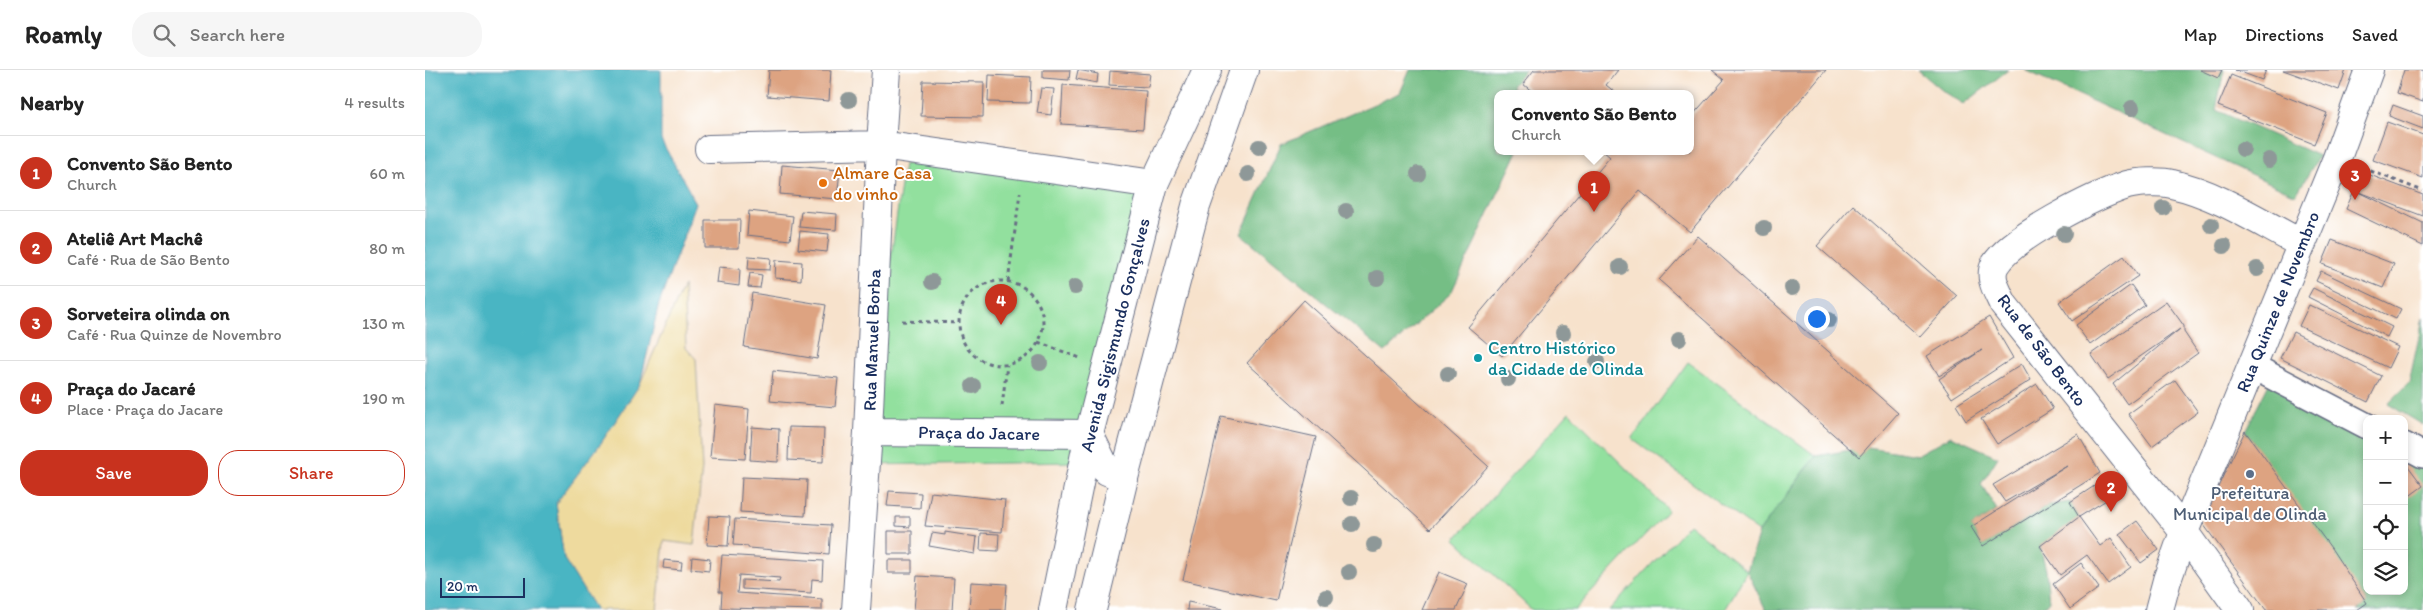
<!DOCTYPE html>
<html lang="en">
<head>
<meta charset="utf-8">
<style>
  :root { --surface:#fff; --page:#f6f6f6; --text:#222; --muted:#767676; --line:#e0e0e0; --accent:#c8321e }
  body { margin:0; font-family:Itim,sans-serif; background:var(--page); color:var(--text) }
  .controls { position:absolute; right:15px; bottom:15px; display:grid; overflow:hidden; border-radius:10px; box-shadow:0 2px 8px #0003 }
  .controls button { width:45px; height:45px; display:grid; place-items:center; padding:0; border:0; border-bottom:1px solid var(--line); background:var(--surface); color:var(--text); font:25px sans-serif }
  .scale { position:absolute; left:15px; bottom:12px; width:85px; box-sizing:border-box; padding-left:5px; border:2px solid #1b2f5e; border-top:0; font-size:14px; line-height:18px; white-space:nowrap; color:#1b2f5e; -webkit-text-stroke:4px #fff; paint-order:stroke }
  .you { position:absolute; left:1391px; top:248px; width:18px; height:18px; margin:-12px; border:4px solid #fff; border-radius:50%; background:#1a73e8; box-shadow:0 0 0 8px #1a73e833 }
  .badge { display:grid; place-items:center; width:32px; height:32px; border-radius:50%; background:var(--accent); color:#fff; font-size:16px; font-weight:700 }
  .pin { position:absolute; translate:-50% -41px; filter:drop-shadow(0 1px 2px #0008) }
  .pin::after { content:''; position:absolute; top:26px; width:18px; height:15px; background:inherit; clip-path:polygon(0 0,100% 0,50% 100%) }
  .popup { position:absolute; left:1069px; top:20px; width:200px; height:65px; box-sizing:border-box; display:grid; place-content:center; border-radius:10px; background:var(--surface); filter:drop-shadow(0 1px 4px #0005); font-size:16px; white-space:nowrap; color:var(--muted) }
  .popup b { font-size:19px; color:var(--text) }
  .popup::after { content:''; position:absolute; left:50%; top:100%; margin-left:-10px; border:10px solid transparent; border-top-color:var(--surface) }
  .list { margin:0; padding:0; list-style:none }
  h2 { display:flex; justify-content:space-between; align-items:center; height:65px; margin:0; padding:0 20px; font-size:21px }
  h2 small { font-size:16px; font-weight:400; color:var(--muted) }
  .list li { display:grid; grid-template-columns:32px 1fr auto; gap:15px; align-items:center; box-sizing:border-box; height:75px; padding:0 20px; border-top:1px solid var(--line) }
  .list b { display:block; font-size:19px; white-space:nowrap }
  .list p { margin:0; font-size:16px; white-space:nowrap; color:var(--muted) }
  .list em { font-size:16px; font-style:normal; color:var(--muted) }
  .actions { display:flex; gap:10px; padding:15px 20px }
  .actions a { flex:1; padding:11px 0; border:1px solid var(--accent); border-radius:20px; text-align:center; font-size:18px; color:var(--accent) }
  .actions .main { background:var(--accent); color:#fff }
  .icon { flex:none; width:28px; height:28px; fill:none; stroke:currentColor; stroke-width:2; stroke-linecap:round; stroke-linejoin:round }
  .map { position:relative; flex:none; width:1998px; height:540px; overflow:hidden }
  header { display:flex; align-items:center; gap:30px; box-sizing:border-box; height:70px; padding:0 25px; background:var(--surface); border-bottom:1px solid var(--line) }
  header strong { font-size:24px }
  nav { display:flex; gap:28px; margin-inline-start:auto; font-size:18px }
  .search { width:350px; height:45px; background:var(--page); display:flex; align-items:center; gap:12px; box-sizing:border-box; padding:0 18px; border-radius:20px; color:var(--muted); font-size:19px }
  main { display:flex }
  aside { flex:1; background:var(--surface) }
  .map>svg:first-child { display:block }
  .green { fill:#92e09e; stroke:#56887e }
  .forest { fill:#75be85; stroke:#487672 }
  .sand { fill:#eeda9e; stroke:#84847e }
  .water { fill:#48b5c3; stroke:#327290 }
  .building { fill:#dda381 }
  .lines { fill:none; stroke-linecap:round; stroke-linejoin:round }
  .pedestrian-casing { stroke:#686e84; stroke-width:28 }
  .minor-casing { stroke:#686e84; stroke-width:30 }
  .primary-casing { stroke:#686e84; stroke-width:30 }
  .path { stroke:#686e84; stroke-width:3; stroke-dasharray:4 4; stroke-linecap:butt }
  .pedestrian { stroke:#fff; stroke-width:25 }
  .minor { stroke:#fff; stroke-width:28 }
  .primary { stroke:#fff; stroke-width:28 }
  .tree { fill:#8e9898 }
  .food-dot { fill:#e8710a; stroke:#fff; stroke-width:2 }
  .culture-dot { fill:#0f9aa8; stroke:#fff; stroke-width:2 }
  .service-dot { fill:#5c6f8a; stroke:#fff; stroke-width:2 }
  .labels { text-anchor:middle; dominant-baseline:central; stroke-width:4; stroke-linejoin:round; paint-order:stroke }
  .food-label { font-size:18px; fill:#c56008; stroke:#fff; text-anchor:start }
  .street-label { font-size:18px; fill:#1b2f5e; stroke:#fff }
  .culture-label { font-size:18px; fill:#0d838f; stroke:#fff; text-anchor:start }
  .service-label { font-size:18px; fill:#4e5e75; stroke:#fff }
</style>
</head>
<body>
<header>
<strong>Roamly</strong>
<div class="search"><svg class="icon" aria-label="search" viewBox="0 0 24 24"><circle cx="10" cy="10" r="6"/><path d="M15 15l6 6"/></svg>Search here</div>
<nav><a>Map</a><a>Directions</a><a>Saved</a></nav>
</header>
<main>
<aside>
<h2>Nearby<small>4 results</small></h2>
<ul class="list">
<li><span class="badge">1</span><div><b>Convento São Bento</b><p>Church</p></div><em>60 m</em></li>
<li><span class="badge">2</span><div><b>Ateliê Art Machê</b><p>Café · Rua de São Bento</p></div><em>80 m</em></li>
<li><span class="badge">3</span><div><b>Sorveteira olinda on</b><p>Café · Rua Quinze de Novembro</p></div><em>130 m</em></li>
<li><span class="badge">4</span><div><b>Praça do Jacaré</b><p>Place · Praça do Jacare</p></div><em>190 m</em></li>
</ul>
<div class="actions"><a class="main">Save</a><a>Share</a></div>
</aside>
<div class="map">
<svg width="1998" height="540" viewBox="0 0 1998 540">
  <rect width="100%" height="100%" fill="#fff"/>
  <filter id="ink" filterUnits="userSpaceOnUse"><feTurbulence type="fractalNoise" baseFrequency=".02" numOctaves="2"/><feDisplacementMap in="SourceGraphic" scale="10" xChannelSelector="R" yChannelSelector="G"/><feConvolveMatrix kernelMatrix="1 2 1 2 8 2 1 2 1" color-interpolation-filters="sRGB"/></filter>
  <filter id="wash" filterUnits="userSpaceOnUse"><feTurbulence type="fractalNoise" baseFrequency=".0096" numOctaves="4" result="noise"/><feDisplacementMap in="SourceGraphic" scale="20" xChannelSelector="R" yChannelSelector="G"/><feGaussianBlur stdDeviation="1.12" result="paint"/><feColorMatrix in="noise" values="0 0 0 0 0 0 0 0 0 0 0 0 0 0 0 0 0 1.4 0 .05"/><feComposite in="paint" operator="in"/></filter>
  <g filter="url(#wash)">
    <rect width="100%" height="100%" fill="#f7e2cc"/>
    <path class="green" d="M479 94 726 116 658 392 437 395Z
      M1263 292 1391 386 1334 462 1207 369Z
      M1144 342 1243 440 1150 540H1107L1030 469Z
      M1264 454 1322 501 1300 540H1184Z"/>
    <path class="forest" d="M985 0H1101L1087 16 1091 23H1073V81H1093L1026 223 960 282 816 164 856 74 975 23Z
      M1493 0H1583L1539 34 1518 21Z
      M1600 0H1799L1791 40 1894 86 1871 125Z
      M1998 248V355L1963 334 1984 313Z
      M1845 312 1942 364V521H1979V384L1998 394V540H1932L1942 533 1820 361Z
      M1526 366 1573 387 1556 414 1572 440 1546 457 1558 476 1624 435 1645 432 1654 447 1615 476 1621 500 1624 531 1616 540H1341L1322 501 1334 462 1391 386 1443 377 1492 385Z"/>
    <path class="sand" d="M258 215 261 278 271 289 277 398 269 475 239 471 232 540H171L139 489 131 433 176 373 215 314Z"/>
    <path class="water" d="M0 0H236V70L271 133 234 234 215 314 176 373 131 433 139 489 171 540H0Z"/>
    <g id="blocks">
      <path class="building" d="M344 0H406L404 31 342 26Z
        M618 0H645L644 10 618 8Z
        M653 0 673 4 672 13 651 9Z
        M1109 0H1193L1181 15 1191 23H1109L1098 14Z
        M1287 0H1401L1265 162 1215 121 1077 286 1043 257 1185 87 1178 81H1265V48L1299 10Z
        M1775 0H1797L1793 8Z
        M1810 0H1841L1837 10Z
        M1858 0H1921L1914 20Z
        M1979 0H1998V32L1972 23Z
        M685 1 725 4 723 17 684 15Z
        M564 5 606 7 605 33 563 32Z
        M1806 5 1902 43 1889 74 1793 36Z
        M498 11 559 12 558 47 496 46Z
        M638 15 721 21 718 59 636 54Z
        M616 18 629 19 626 45 612 43Z
        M1968 35 1998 46V59L1964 46Z
        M1962 52 1998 65V108L1948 90Z
        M357 95 415 100 412 129 355 124Z
        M1937 102 1998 125V146L1932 121 1998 153V176L1921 139Z
        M1428 135 1532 226 1495 267 1392 176Z
        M324 141 368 146 365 170 322 165Z
        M376 141 412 144 411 160 374 157Z
        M280 150H315L314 178H280Z
        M375 161 404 164 402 182 373 179Z
        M1273 166 1473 343 1434 387 1234 210Z
        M1907 170 1969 194 1958 218 1897 194Z
        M324 186 346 188 345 200 323 199Z
        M1699 186 1713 206 1647 251 1634 232Z
        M351 190 377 192 376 210 350 208Z
        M294 197 315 199 314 216 292 213Z
        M1896 201 1976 239 1971 249 1891 211Z
        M325 203 337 205 335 218 323 217Z
        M1706 215 1720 235 1665 275 1651 255Z
        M1888 218 1967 257 1962 267 1883 227Z
        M327 223 401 235 392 289 319 277Z
        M879 230 1063 396 1005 459 822 293Z
        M1741 231 1759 256V262L1773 283 1702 334 1688 314 1755 259 1683 309 1666 284Z
        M1884 235 1973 277 1963 298 1874 256Z
        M1564 247 1588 288 1527 328 1514 309 1557 280 1514 306 1502 286Z
        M1868 262 1956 306 1943 332 1855 288Z
        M1597 294 1606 310 1541 351 1531 335Z
        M348 301 413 308 410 337 345 331Z
        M1750 310 1773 342 1727 376 1703 344Z
        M1612 314 1628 339 1572 374 1556 349Z
        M290 335 324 339 320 389 285 387Z
        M796 346 891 367 851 531 758 510Z
        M327 357 354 359 353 392 325 390Z
        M364 357 399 358 398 392 363 390Z
        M1820 361 1906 478 1942 533 1932 540H1841L1776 451Z
        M1653 364 1675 403 1558 476 1546 457 1642 396 1580 432 1568 415Z
        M1980 392 1998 416 1979 430V393Z
        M317 407 382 410 380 446 315 442Z
        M1680 409 1691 424 1654 447 1675 476 1686 468 1706 497 1683 514 1662 485 1635 505 1615 476 1654 447 1645 432Z
        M464 421 496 423 495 438 462 436Z
        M506 422 580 430 577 462 500 456Z
        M284 446 305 447 303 476 282 475Z
        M471 447H485V457L471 456Z
        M310 449 406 455 404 484 323 478V476L308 475Z
        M1712 451 1734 480 1716 493 1694 464Z
        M463 461H487V484H463Z
        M520 462 552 467 550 484 504 476 507 463 520 465Z
        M556 463 574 464 573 481 555 480Z
        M297 485 398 491 397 510 387 509 386 523 317 519V510L354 512 355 508 314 505 312 523 397 529V540L296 538 297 522H294Z
        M267 487 285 489 284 501 266 499Z
        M239 490 257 492 256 500 238 498Z
        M463 490H487V503H463Z
        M1656 493 1674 518 1645 539 1628 514Z
        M1014 502 1043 514 1031 540H997Z
        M492 506 529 508 527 540H489Z
        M546 512 582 514 580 540H544Z
        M763 532 798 539V540H762Z"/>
    </g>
  </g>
  <g filter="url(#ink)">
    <use href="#blocks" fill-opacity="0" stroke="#686e84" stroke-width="1"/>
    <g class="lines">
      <g class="pedestrian-casing">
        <path id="pedestrian" d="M1827 296 1942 356
          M1979 375 1998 385"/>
      </g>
      <g class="minor-casing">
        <path id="minor" d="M284 79 456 75 729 114
          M443 362 664 364 682 401 699 408
          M431 540 443 362 456 75 461 0
          M1734 540 1742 510 1759 462 1912 88 1944 0
          M1815 540 1759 462 1578 234C1573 222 1563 208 1570 195 1588 166 1669 126 1702 115 1713 112 1736 111 1747 114 1793 124 1836 153 1877 174"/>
      </g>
      <g class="primary-casing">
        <path id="primary" d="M628 540 664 364 729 114 782 0
          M667 540 699 408 771 136 819 0"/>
      </g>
      <path class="path" d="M1938 98 1998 121
        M534 253a42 42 0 1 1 84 0a42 42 0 1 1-84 0Z
        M583 212 595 123
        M477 251 533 253
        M613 272 655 288
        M577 336 582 295"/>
      <use href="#pedestrian" class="pedestrian"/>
      <use href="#minor" class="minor"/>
      <use href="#primary" class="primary"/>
    </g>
    <g class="tree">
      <circle cx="424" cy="30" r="8"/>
      <circle cx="1707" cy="38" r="8"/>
      <circle cx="834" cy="77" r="8"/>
      <circle cx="1818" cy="79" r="8"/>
      <circle cx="1844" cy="90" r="8"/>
      <circle cx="823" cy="104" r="8"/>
      <circle cx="993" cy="104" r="8"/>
      <circle cx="1738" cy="138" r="8"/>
      <circle cx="921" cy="141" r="8"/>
      <circle cx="1786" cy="155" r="8"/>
      <circle cx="1339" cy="158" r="8"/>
      <circle cx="1639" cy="164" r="8"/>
      <circle cx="1799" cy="176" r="8"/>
      <circle cx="1195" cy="197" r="8"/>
      <circle cx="1832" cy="199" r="8"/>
      <circle cx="952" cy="208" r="8"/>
      <circle cx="507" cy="212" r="8"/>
      <circle cx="650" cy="217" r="8"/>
      <circle cx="1367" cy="218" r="8"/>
      <circle cx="1404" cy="250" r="8"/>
      <circle cx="1138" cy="263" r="8"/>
      <circle cx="1254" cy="269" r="8"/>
      <circle cx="1172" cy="292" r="8"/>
      <circle cx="615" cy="293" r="8"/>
      <circle cx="1023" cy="304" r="8"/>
      <circle cx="1083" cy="309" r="8"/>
      <circle cx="548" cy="316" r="8"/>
      <circle cx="926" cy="428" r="8"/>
      <circle cx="927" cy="454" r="8"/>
      <circle cx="949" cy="475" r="8"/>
      <circle cx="924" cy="502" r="8"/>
      <circle cx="901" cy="527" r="8"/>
    </g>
  </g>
  <circle class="food-dot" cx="398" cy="113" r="5"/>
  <circle class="culture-dot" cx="1053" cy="288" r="5"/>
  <circle class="service-dot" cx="1825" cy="404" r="5"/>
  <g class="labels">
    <g class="food-label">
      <text x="408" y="103">Almare Casa<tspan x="408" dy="21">do vinho</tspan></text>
    </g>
    <g class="street-label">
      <text transform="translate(1853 232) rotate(-68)">Rua Quinze de Novembro</text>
      <text transform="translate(690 265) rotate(-76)">Avenida Sigismundo Gonçalves</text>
      <text transform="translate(447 270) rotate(-88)">Rua Manuel Borba</text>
      <text transform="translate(1617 280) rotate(53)">Rua de São Bento</text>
      <text transform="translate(554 363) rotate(1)">Praça do Jacare</text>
    </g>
    <g class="culture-label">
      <text x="1063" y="278">Centro Histórico<tspan x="1063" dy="21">da Cidade de Olinda</tspan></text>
    </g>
    <g class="service-label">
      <text x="1825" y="423">Prefeitura<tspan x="1825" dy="21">Municipal de Olinda</tspan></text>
    </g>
  </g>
</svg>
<div class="controls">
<button>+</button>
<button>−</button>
<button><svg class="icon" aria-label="locate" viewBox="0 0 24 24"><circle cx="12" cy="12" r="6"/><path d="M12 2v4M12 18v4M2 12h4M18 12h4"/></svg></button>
<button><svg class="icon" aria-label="layers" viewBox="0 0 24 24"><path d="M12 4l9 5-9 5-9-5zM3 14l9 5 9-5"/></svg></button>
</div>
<div class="scale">20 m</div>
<div class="you"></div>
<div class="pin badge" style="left:1169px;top:142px">1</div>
<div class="popup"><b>Convento São Bento</b>Church</div>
<div class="pin badge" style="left:1686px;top:442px">2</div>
<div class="pin badge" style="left:1930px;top:130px">3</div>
<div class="pin badge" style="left:576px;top:255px">4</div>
</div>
</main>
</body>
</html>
